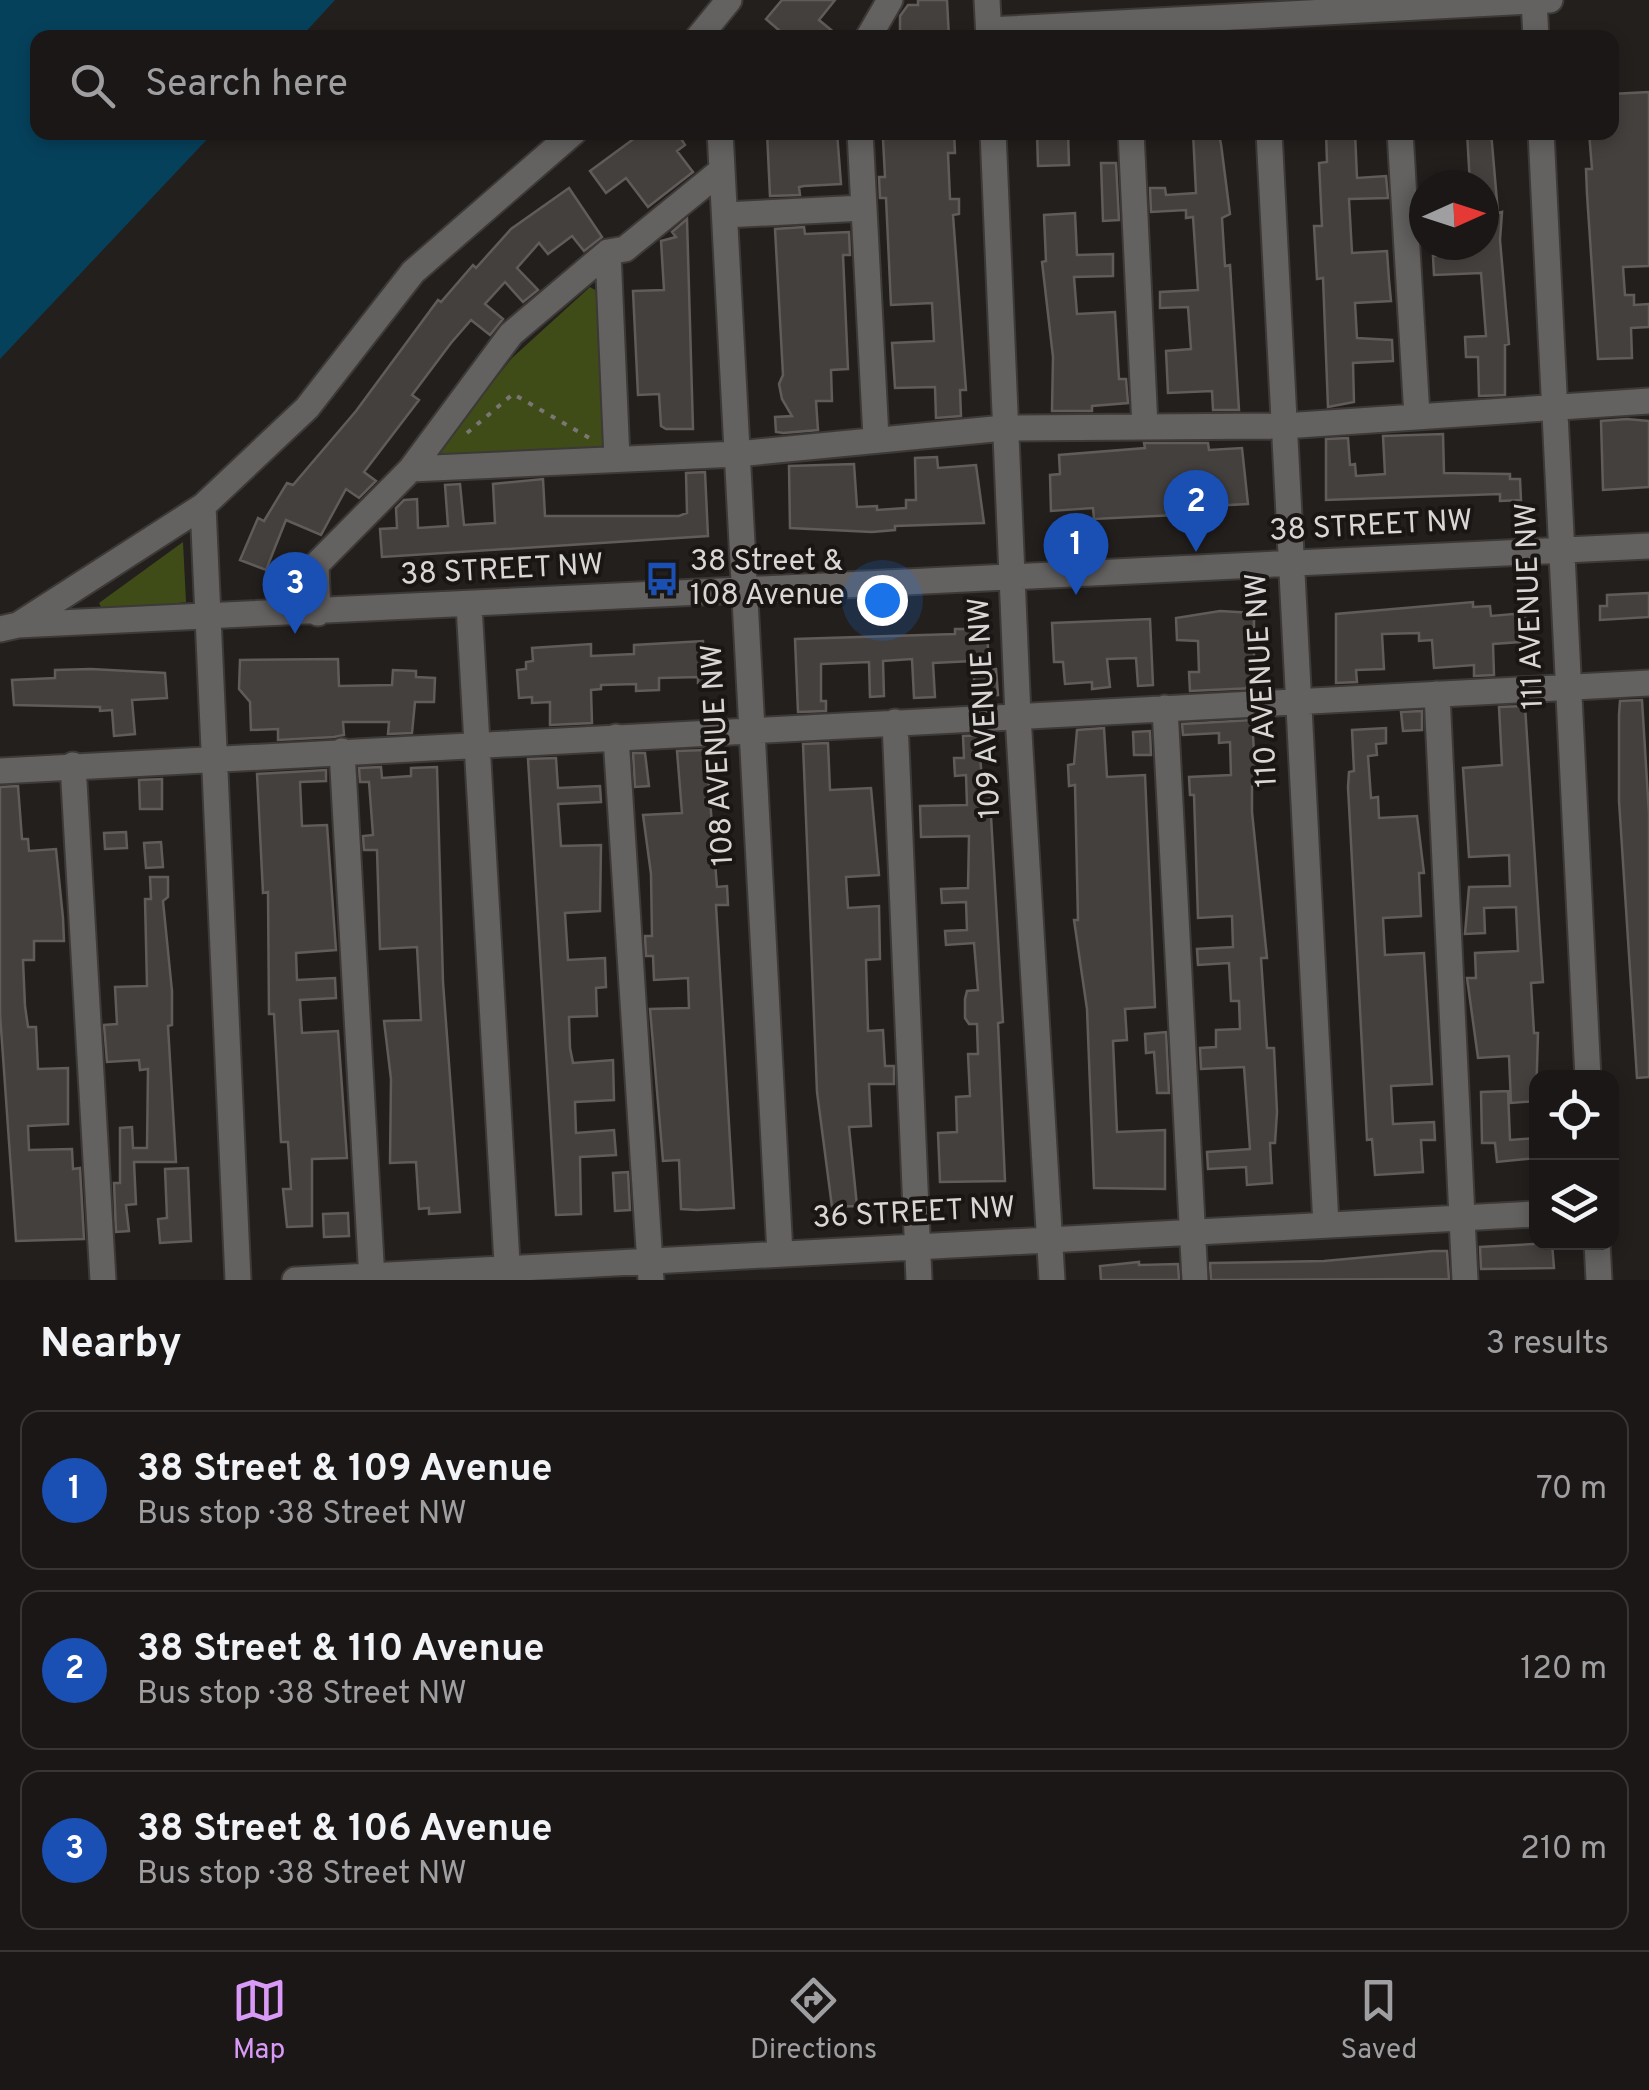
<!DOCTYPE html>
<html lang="en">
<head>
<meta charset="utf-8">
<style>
  :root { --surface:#1a1716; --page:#272423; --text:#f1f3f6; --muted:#9f9fa1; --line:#383635; --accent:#d99af7 }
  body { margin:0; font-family:Overpass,sans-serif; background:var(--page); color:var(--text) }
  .controls { position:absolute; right:30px; bottom:30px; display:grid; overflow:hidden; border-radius:20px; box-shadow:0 5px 15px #0003 }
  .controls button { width:90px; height:90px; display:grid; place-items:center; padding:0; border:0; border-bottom:2px solid var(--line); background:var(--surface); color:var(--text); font:50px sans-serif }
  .compass { position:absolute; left:1409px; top:170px; width:90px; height:90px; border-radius:50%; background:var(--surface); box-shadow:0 5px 15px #0003; rotate:87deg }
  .you { position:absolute; left:882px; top:600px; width:35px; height:35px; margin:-25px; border:8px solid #fff; border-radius:50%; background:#1a73e8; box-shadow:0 0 0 15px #1a73e833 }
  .badge { display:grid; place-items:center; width:65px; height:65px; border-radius:50%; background:var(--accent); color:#fff; font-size:32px; font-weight:700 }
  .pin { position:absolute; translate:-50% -82px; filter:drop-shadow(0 2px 5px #0008) }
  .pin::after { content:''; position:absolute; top:52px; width:35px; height:30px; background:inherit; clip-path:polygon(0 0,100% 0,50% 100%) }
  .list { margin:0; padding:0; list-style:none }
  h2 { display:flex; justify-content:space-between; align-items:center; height:130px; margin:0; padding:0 40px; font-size:42px }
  h2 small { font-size:32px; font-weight:400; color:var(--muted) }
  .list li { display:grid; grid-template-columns:65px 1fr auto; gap:30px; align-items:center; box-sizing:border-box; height:160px; margin:0 20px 20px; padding:0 20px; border:2px solid var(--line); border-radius:20px }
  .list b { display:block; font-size:38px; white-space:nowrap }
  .list p { margin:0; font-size:32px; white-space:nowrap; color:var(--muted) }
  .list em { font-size:32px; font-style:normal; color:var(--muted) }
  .icon { flex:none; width:55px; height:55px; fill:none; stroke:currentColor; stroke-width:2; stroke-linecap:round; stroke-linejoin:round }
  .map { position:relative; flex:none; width:1649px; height:1280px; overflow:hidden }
  .search { position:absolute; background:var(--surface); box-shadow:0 5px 15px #0003; left:30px; right:30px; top:30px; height:110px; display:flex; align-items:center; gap:25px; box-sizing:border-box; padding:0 35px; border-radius:20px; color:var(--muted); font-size:38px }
  .sheet { height:670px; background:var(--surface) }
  nav { display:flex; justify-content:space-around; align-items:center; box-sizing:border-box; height:140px; border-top:2px solid var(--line); background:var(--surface); font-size:28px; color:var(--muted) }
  nav a { display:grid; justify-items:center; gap:5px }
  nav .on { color:var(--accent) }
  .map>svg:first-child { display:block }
  .green { fill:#404c17 }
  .water { fill:#06415c }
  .building { fill:#44403d; stroke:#615c59; stroke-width:2.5 }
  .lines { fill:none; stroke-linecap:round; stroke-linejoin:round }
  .minor-casing { stroke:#3c3937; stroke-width:29 }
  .path { stroke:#797674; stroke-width:4; stroke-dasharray:5 8; stroke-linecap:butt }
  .minor { stroke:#646161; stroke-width:25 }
  .labels { text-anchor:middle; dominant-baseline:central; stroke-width:8; stroke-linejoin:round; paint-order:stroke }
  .street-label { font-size:30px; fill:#d9d7d5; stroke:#1a1614 }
  .poi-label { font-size:30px; fill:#d9d7d5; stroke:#1a1614; text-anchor:start }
</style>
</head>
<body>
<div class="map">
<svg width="1649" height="1280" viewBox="0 0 1649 1280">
  <rect width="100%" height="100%" fill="#231f1d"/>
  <path class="green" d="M590 287 602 294 611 442 601 454 444 461 438 451 512 358Z
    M183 542 186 602 104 613 99 603Z"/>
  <path class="water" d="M0 0H335L301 37 38 38V132L213 133 0 359Z"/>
  <path class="building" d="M782 0H835L819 20 841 38H788L766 19Z
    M918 0H947L949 38H916L915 31 900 32V16L908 5H918Z
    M1649 92V266L1623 267 1625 295H1634V305L1649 304V327L1631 328 1632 358 1598 359 1587 194 1586 169H1592L1589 132H1612V94Z
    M643 132H677L685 145 677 151 693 172 648 207 626 178 606 193 590 171Z
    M767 132H837L841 184 804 186 799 187 800 195 770 196Z
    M921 132H954L955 153H948L950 199H959V214L953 215 966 390H960L961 416 936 418 935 387 895 388 892 343 934 341 932 303 891 305 886 198H880L879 177H885L883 139 921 137Z
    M1037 132H1068L1069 165 1038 166Z
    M1193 132H1218L1221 144 1230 214 1222 218 1225 266 1230 265 1239 410H1213L1212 391 1168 393 1166 351 1191 349 1188 307 1160 308V292L1198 290 1193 217 1186 218V210L1151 212 1150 188H1165L1166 195 1196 193Z
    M1326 132H1355L1357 178 1386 176 1388 198 1349 199 1352 253 1387 251 1389 280 1391 301 1355 303 1357 338 1392 340 1393 361 1353 363 1354 402 1328 407 1323 278 1317 279 1314 226H1322L1319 163 1327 162Z
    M1467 132H1491L1498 213 1502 212 1500 240 1509 344 1505 345V395L1479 396 1478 357H1466L1465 337 1486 336 1481 273 1434 275 1433 256 1466 254 1465 245H1484V185H1470Z
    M1101 163H1116L1119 220 1103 221Z
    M569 188 602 237 584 251 572 236 548 254 539 243 517 268 538 290 523 302 505 282 485 304 503 319 490 335 471 320 451 343 412 395 419 400 364 472 376 481 359 498 346 489 321 535 286 520 266 570 240 560 258 518 264 521 287 483 293 485 356 411 438 300 441 302 473 265 476 268 511 229Z
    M1075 213 1077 255 1113 254V276L1074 277 1077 314 1115 312 1119 379H1126L1128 403 1092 406V411H1052L1053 357 1042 262 1046 261 1044 215Z
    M687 219 693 429H666L661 426 659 394 638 395 633 291 664 290 661 241 676 237 672 232Z
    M804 227 805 234 849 232 850 255H843L848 369 831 370 832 401H816L818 430 783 433 776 432 775 417 792 416 782 399 779 384 783 375 775 229Z
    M1627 419 1649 421V487L1603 490 1601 421Z
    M1443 434 1444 473 1510 474V479H1520L1521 500 1500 501V494L1326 500V439L1348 438 1350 465 1355 464 1356 476 1385 474 1383 436Z
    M1144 443H1208L1209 450 1242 448 1248 504 1209 506V511L1198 514 1094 519 1093 508 1051 511 1050 475 1060 474 1059 455 1145 448Z
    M937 457 938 468 976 465 984 523 895 526V530L872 532 790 528 789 466 854 464 857 507 877 506V510L906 508V500H916L915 458Z
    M705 472 708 536 382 557 380 529 397 528 396 508 404 500 417 499 418 528 448 526 445 485 460 484 464 525 495 523 493 484 543 479 545 516H679L687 513 686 473Z
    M1649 593V617L1600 620V606H1607V595Z
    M1473 602V607L1490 606 1491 616 1525 613 1527 636H1520V642L1493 644 1494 675 1474 676V665L1434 668 1432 640 1419 641V633L1382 634 1384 669 1356 670 1357 682 1336 683V614Z
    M1220 611 1254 613V688L1190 691 1189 672H1199L1198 641 1177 640 1176 618Z
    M1150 619 1153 685 1138 686 1136 658 1107 659 1110 687 1092 689V682L1065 684 1063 662H1054L1052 623Z
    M955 629H987L989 669H996L998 695 975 696 973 661 933 663 935 697 914 698 912 659 883 661 884 696 870 697 869 662 821 664V701H826V711L798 712 795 639 955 634Z
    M703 641V655H713L715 682 698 683V677L659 678V690L636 691V684L601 685V689L591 690 592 723 550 725V702L532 703V697L519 698 517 670 526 669V662L533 661 532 648 591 644V656L634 654V645Z
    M338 659 339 686 392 685 393 670 416 671V677L435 678 434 702H415L412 733 388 734 389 722H343L344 735 334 737 278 740V729L251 730 250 702 239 689 240 660Z
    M91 669 165 673 167 698 132 700 135 734 114 736 112 710 100 711V707L14 705 12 680 55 678V670Z
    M1642 700 1649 814V1077L1637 1078 1619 801V715L1620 701Z
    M1525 706 1543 982 1531 983 1534 1033H1538L1536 1101 1511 1103 1509 1056 1478 1058 1467 978H1476L1475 953 1518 951 1516 907 1484 908 1485 933 1465 934 1469 887 1510 886 1509 855 1469 857 1463 768 1502 765 1499 707Z
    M1422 711V730L1403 731 1401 712Z
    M1252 720 1256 783H1252V812L1267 958H1261L1267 1048H1274L1277 1112 1275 1143H1270L1272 1183 1247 1185 1246 1167 1208 1169 1207 1152 1250 1149 1244 1067 1201 1069 1200 1048 1216 1047V1030L1240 1029 1239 1001H1231L1229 963 1198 965 1197 949 1233 947 1232 916 1198 918 1194 795H1190L1189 777 1231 775 1230 742 1219 743V733L1183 735 1182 724Z
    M1104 728 1107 777 1145 775 1155 1007 1125 1009 1127 1040 1113 1041 1117 1132 1165 1130V1189L1094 1188 1087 1009 1074 920H1078L1075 785 1069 786 1068 765 1074 764 1077 730Z
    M1386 728V743L1376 744 1377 755 1368 756 1371 798 1378 797 1379 818 1417 816 1424 873H1419L1421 916 1383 918 1385 955 1424 953 1432 1084 1391 1086 1393 1124 1434 1122 1435 1140H1421L1423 1172 1375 1175 1372 1139 1367 1140 1348 787 1349 772 1354 771 1352 730Z
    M1150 731 1151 755H1134L1133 732Z
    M987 735V754H980L982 782H989L1001 989 1003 1022 998 1023 1005 1181 940 1182 938 1133 957 1132 956 1097 970 1096 968 1054H978L977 1024H969L965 1018V999L967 991 978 990 974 943 946 945 945 931 967 930 966 902 942 903 941 889 968 888 969 836 921 837 920 806 967 805 966 775 955 776 954 758H964L963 736Z
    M828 743 830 790 871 788 879 875 846 877 848 908 879 906 880 959 866 960 868 1031 883 1030 885 1066H894V1084H869L871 1126 849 1127 857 1206 832 1207 817 1092 803 744Z
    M706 750 717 887 727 886 728 905H716L734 1208 697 1210 681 1209 679 1160 663 1161 650 1009 689 1008 688 978 654 980 653 956H646L645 936H652L651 874 643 815 682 813 677 751Z
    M633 753H645L649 786 635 787Z
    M556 758 558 788 600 786 601 802 558 804 561 846 601 845 600 911 565 913 568 960 605 958 606 987 596 988 597 1016 569 1017 570 1048 573 1063 613 1060 614 1100 575 1102 576 1133 614 1130 616 1155 580 1157 581 1214 556 1215 528 759Z
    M381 767 382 778 411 776V768L437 767 443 982 460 1212 429 1214V1208L419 1209 416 1162 390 1163 391 1079 384 1021 421 1020 417 947 380 949 377 850H364L363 836 373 835 369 782H360L359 768Z
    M326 770V781L300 782 302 826 327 825 336 950 296 953 297 980 335 978 336 998 300 1000 302 1033 338 1031 347 1158 312 1159V1226L287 1227 283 1189H291L288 1142H281L274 1014H269L268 892 263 893 257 774Z
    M162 779V809H140L139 780Z
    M18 786 22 839H28L29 851 56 849 63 918 64 941H34V960H23L25 1006 28 1027H36L38 1069 68 1068V1124L28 1126 29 1150 72 1149 73 1169 80 1168 84 1239 16 1241 0 1014V787Z
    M126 832 127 848 105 849 104 833Z
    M161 842 163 867 146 868 144 843Z
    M150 877H168V897L163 901 172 991V1025L168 1026 176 1162H134L136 1204 126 1205 129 1231 116 1232 114 1183H120V1128L132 1127 133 1148H147L148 1069 140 1070 139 1060 107 1062 104 1025 117 1024 115 987 147 986 145 899H151Z
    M1166 1032 1169 1093H1157L1154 1052 1146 1053 1145 1034Z
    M1508 1091 1510 1140 1536 1138V1158L1497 1162 1495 1143H1482L1481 1092Z
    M188 1168 191 1241 160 1243 158 1219 167 1218 165 1169Z
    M628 1172 630 1210 615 1211 613 1173Z
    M348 1213 349 1236 324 1237 323 1214Z
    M1552 1243 1554 1268 1481 1269 1480 1247Z
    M1433 1251H1447L1449 1279 1211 1280 1210 1263 1324 1261Z
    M1139 1262V1265L1178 1264 1179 1280H1101L1100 1266Z"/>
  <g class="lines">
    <g class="minor-casing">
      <path id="minor" d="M987 0 989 38
        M1534 0 1536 38
        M989 30 1550 0
        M698 38 729 0
        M868 38 890 0
        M720 132 780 1254
        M860 132 876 438
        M993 132 1018 716 1052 1280
        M1131 132 1145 427
        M1269 132 1326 1225
        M1400 132 1417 416
        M1541 132 1588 1078
        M725 215 864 208
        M608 252 617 459
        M411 469 737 454 1004 428 1284 426 1649 401
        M203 506 238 1280
        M469 605 508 1280
        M318 613 316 565 411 469 511 334 608 252 625 249 722 170
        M18 625 1649 546
        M0 629 18 625 203 506 307 408 413 272 574 132
        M1437 694 1465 1280
        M1165 708 1195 1280
        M895 722 919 1280
        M616 737 651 1280
        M342 751 372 1280
        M73 765 103 1280
        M0 771 1649 683
        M1597 1242 1599 1280
        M295 1280 1536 1214"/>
    </g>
    <path class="path" d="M467 433 513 394 591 439"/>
    <use href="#minor" class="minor"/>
  </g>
  <defs>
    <g id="bus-bare" transform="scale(2.7)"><path d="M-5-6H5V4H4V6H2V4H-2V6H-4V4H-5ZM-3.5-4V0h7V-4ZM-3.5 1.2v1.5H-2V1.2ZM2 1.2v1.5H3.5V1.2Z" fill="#1a4fb4" stroke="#1a1614" stroke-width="2.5" paint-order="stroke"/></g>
  </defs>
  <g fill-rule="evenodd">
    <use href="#bus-bare" x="662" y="579"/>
  </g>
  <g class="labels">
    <g class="street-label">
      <text transform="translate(1371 527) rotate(-3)">38 STREET NW</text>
      <text transform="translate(502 571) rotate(-3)">38 STREET NW</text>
      <text transform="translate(1531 606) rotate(-92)">111 AVENUE NW</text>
      <text transform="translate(1263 680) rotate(-93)">110 AVENUE NW</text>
      <text transform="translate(986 708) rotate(-93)">109 AVENUE NW</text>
      <text transform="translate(719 755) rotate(-93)">108 AVENUE NW</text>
      <text transform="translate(914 1214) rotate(-3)">36 STREET NW</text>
    </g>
    <g class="poi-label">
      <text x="690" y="562">38 Street &amp;<tspan x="690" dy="34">108 Avenue</tspan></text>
    </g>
  </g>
</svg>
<div class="controls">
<button><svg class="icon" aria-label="locate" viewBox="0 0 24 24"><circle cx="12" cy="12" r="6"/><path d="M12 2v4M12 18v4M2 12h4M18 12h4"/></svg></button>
<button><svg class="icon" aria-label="layers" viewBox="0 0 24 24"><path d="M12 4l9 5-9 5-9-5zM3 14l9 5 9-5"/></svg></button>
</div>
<svg class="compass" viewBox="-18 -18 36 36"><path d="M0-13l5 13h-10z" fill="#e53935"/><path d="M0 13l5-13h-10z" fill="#9f9fa1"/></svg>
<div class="you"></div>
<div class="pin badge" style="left:1076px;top:595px;background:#1a4fb4">1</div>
<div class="pin badge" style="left:1196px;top:552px;background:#1a4fb4">2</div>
<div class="pin badge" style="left:295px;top:634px;background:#1a4fb4">3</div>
<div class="search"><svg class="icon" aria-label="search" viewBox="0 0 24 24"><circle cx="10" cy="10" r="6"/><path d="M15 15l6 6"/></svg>Search here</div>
</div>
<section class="sheet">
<h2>Nearby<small>3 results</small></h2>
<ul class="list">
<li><span class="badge" style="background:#1a4fb4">1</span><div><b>38 Street &amp; 109 Avenue</b><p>Bus stop · 38 Street NW</p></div><em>70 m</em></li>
<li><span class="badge" style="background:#1a4fb4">2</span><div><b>38 Street &amp; 110 Avenue</b><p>Bus stop · 38 Street NW</p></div><em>120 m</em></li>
<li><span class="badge" style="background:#1a4fb4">3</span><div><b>38 Street &amp; 106 Avenue</b><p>Bus stop · 38 Street NW</p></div><em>210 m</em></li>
</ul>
</section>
<nav>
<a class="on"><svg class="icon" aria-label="map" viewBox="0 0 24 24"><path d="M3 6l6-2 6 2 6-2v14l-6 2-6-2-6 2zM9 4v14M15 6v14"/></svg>Map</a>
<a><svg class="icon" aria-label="directions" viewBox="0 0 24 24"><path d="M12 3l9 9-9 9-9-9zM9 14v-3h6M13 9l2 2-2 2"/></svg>Directions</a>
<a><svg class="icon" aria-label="saved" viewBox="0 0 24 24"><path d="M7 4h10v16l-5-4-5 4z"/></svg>Saved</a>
</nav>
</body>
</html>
